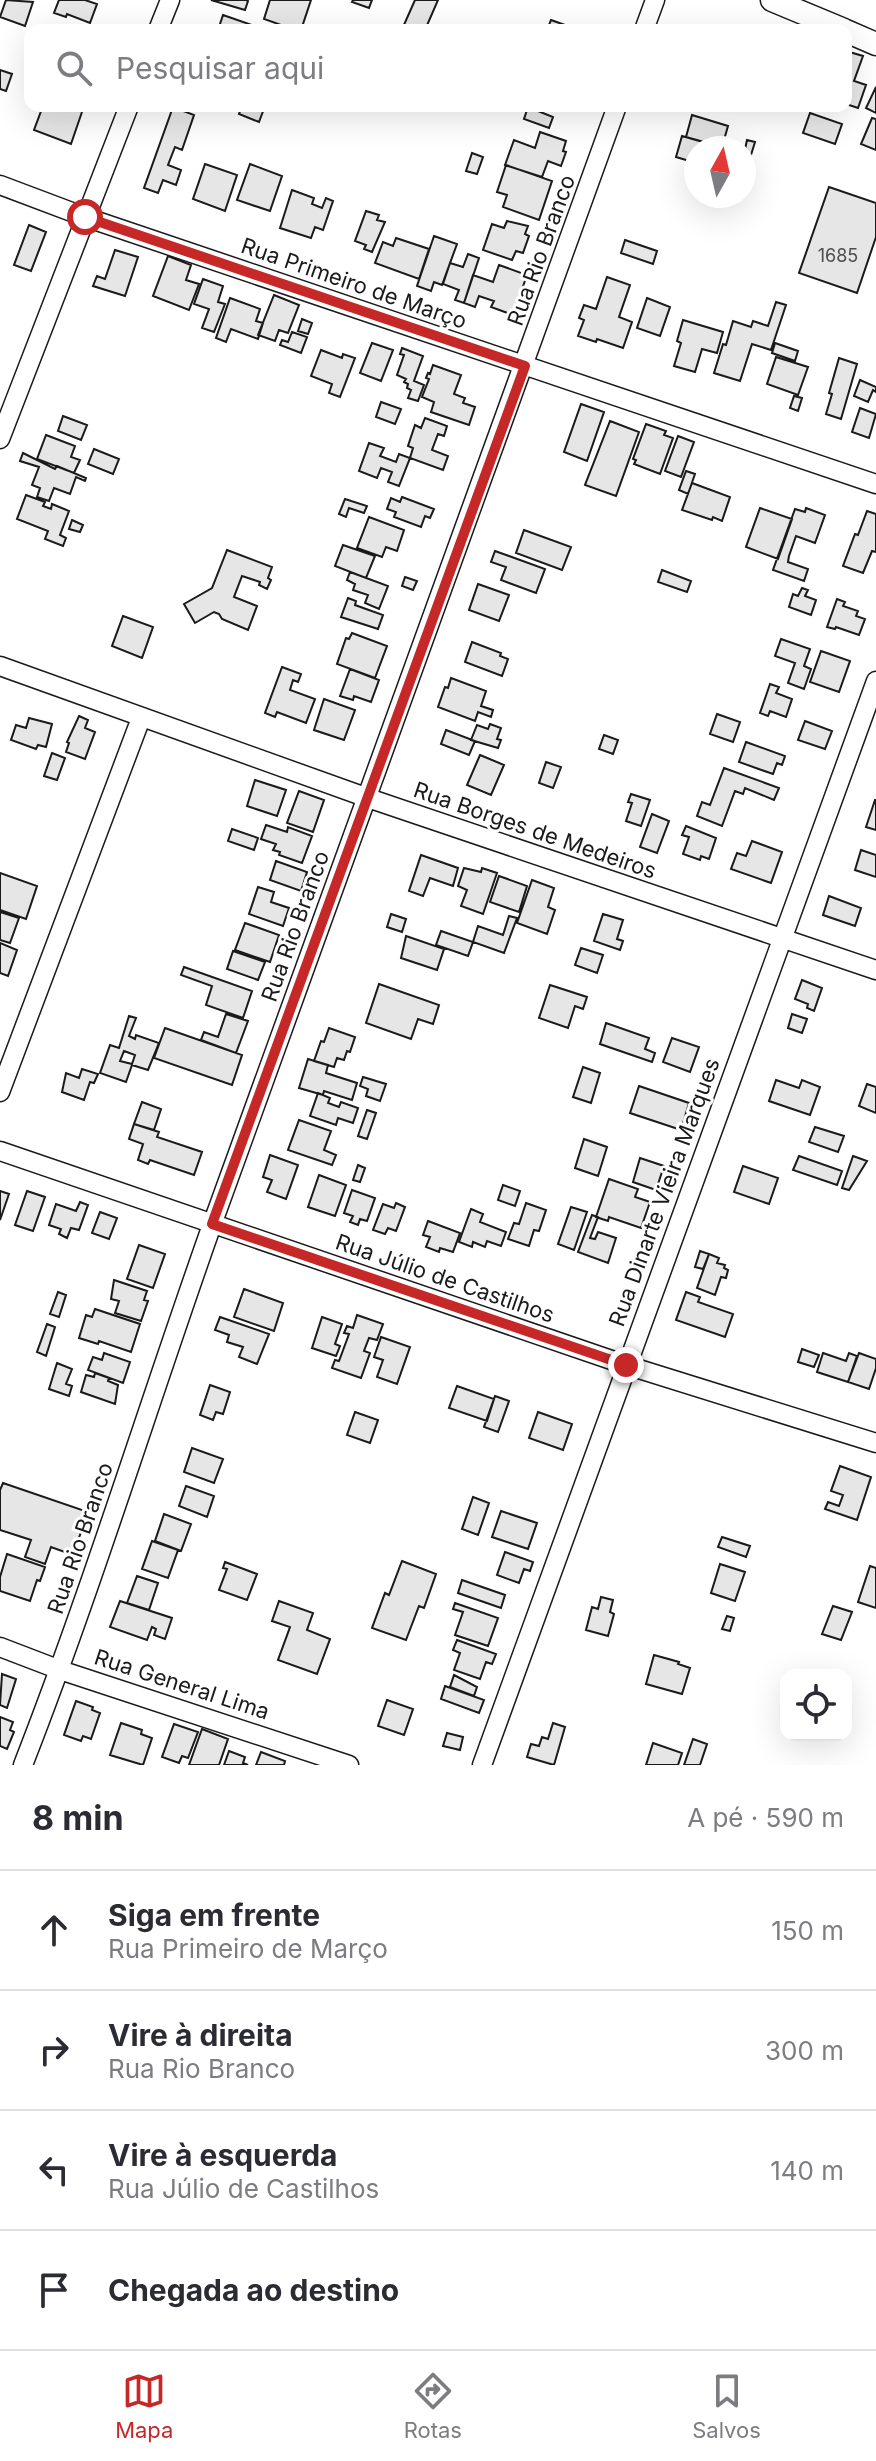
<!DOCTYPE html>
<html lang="pt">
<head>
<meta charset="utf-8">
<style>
  :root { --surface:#fff; --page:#f2f2f3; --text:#2b2b33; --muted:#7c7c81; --line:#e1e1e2; --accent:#c62828 }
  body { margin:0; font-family:Inter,sans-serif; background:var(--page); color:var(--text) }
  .controls { position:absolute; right:24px; bottom:24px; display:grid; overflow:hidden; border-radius:16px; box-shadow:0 8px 32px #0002 }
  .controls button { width:72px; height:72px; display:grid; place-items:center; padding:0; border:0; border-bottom:2px solid var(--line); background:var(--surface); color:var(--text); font:40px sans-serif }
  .compass { position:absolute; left:684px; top:136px; width:72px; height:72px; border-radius:50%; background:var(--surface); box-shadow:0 8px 32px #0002; rotate:8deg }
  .stop { position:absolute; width:24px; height:24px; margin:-18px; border:6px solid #c62828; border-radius:50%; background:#fff }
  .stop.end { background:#c62828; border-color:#fff; box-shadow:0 2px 8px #0008 }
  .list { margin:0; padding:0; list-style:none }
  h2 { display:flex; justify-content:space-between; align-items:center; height:104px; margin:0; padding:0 32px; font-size:34px }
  h2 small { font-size:26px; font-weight:400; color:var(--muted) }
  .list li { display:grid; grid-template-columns:52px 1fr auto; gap:24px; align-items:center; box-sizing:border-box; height:120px; padding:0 32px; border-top:2px solid var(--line) }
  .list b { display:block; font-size:30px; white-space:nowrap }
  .list p { margin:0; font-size:26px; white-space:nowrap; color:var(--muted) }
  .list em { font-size:26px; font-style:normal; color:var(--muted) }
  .icon { flex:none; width:44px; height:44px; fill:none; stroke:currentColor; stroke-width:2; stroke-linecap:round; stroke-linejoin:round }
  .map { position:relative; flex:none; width:876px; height:1765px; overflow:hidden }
  .search { position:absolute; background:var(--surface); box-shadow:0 8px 32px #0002; left:24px; right:24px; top:24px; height:88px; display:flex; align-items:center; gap:20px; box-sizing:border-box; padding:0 28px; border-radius:16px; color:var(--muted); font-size:30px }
  .sheet { height:584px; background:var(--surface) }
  nav { display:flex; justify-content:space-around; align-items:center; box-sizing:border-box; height:112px; border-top:2px solid var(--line); background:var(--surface); font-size:22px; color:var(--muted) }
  nav a { display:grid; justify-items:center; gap:4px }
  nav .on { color:var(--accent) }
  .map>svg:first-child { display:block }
  .building { fill:#e6e6e6; stroke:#1a1a1a; stroke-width:2; fill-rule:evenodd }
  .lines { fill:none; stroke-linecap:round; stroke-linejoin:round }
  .minor-casing { stroke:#1a1a1a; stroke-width:21 }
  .tertiary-casing { stroke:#1a1a1a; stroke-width:25 }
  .minor { stroke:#fff; stroke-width:18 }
  .tertiary { stroke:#fff; stroke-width:22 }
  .route { stroke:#c62828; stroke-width:10 }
  .labels { text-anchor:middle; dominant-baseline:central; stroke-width:6; stroke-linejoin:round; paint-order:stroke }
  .number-label { font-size:18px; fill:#4d4d4d }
  .street-label { font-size:22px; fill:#1a1a1a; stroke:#fff }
</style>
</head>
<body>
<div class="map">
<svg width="876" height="1765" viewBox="0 0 876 1765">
  <rect width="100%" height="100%" fill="#fff"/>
  <path class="building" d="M6 0 33 2 25 26 0 17Z
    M59 0H85L97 4 90 23 67 14 66 17 54 13Z
    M211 0H246L248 1 245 10Z
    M270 0H311L301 30H295L264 19Z
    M353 0H372L369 8 352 2Z
    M415 0H438L425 30H409L403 27Z
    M223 15 252 25 250 30H218Z
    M551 20 579 30H547Z
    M846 51 863 56 854 81 866 85 858 108 846 104Z
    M0 70 12 74 6 91 0 89Z
    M876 87V113L866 108Z
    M43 106H74L83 109 71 144 34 130Z
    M242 106H265L259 122 239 114Z
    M173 107 194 115 182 150 175 147 168 165 181 170 176 185 163 180 158 193 144 188Z
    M528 107 553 117 549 128 524 119Z
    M810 113 842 124 835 144 803 133Z
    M692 115 728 126 722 147 686 137Z
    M872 118 876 119V150L861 144Z
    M540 132 566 141 563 151 566 152 561 166 548 161 542 177 505 165 514 140 535 148Z
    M682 136 724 148H696V163L676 157Z
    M747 140 755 142 751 155 744 154Z
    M472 153 483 157 477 174 466 171Z
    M205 164 237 175 225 211 193 199Z
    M250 164 282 176 270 211 237 200Z
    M506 165 552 181 539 220 503 207 507 195 497 192Z
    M829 187 876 203V237L857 293 799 273Z
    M292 190 314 198 312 204 322 208 326 198 333 201 323 230 315 227 311 238 280 228Z
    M366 211 379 215 377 220 385 222 372 252 364 249 366 245 355 241Z
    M507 221 528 226 525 234 529 236 523 253 516 251 512 260 483 250 492 224 504 228Z
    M29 225 46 232 31 271 14 265Z
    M434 236 457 244 442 285 434 282 431 291 417 286Z
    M396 238 429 249 419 279 375 263 383 242 393 246Z
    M625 240 657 251 653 264 621 253Z
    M115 250 138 257 125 296 93 286 97 276 105 279Z
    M468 254 479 258 464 303 455 300 459 290 443 284 450 263 463 267Z
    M168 256 191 265 186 280 199 284 189 310 153 296Z
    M499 265 527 275 513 315 491 307 494 301 479 296 475 307 464 303 473 275 493 282Z
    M607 277 630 285 619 317 632 322 623 348 597 339 596 342 578 336 584 320 579 318 584 305 596 309Z
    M203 279 223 286 218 302 225 304 214 332 202 328 209 309 194 304Z
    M274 295 299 305 288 333 279 330 275 341 258 335Z
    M230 298 260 309 256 321 263 323 258 339 231 329 226 342 216 338Z
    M647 298 670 307 660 336 637 328Z
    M776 302 786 305 771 350 752 344 740 381 714 373 723 344 726 345 733 321 751 327 753 321 768 326Z
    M302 319 312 323 308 334 298 331Z
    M683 320 723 332 717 353 702 349 695 372 674 366 681 343 677 341Z
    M292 332 307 337 301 353 280 345 282 340 288 342Z
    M372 343 393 350 381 381 360 373Z
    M775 343 798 351 795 361 772 353Z
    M402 348 423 356 414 381 424 385 418 401 408 398 411 390 407 388 408 384 404 382 406 379 397 375 404 355 400 354Z
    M321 350 342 358 343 354 355 358 340 397 329 393 332 384 311 376Z
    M776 357 808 367 798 395 767 384Z
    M839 358 857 364 841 419 826 414 832 394 829 393Z
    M433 365 461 375 454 394 465 398 463 403 475 407 469 425 431 412 434 402 422 397 429 379 426 378 428 373 430 374Z
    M860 380 876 387V392L873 390 868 402 854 396Z
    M794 396 802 398 798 411 790 408Z
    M381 402 401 409 395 424 376 417Z
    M581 404 604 412 587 461 564 452Z
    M860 408 876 414 869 438 852 432Z
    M63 416 87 425 81 440 58 431Z
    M425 418 447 426 444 436 438 434 432 450 448 456 443 470 410 458 413 448 408 446 415 425 421 428Z
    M610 421 639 432 616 496 585 485Z
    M646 424 666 431 664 435 673 438 660 474 634 464 636 460 633 459Z
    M46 435 75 446 71 457 80 460 74 473 37 459Z
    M678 436 694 442 681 477 665 471Z
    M369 443 384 448 380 456 396 462 399 454 410 458 399 486 388 482 392 472 381 468 377 478 359 471Z
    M94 449 119 459 113 474 88 464Z
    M23 453 55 469 57 466 86 478 85 481 76 477 70 494 54 488 49 501 37 497 40 488 32 485 39 467 20 461Z
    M686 471 695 474 688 494 679 490Z
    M692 483 730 497 722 521 713 517 712 520 682 510Z
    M26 495 45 502 43 506 51 509 52 504 69 511 60 535 66 538 63 546 45 539 48 531 17 519Z
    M402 497 434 509 430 518 425 516 421 527 394 517 396 512 387 509 391 498 400 502Z
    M345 499 367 506 364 513 349 508 346 517 339 514Z
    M760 508 792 519 778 559 746 547Z
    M806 508 825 515 815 543 796 536 789 556 788 562 808 569 804 581 773 570 795 509 805 512Z
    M867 511 876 514V552L872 551 863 573 843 566 855 534 858 535Z
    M369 517 404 530 397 551 386 547 382 557 357 548Z
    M72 520 83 525 80 532 69 529Z
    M524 530 571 547 562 570 516 553Z
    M343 545 375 556 366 578 335 566Z
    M227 550 272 567 268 578 271 580 267 589 259 585 260 582 242 576 234 597 257 606 248 630 222 619 219 614 214 612 195 623 184 604 212 588Z
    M495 551 545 569 536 593 501 580 506 567 491 562Z
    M662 570 691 581 687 592 658 582Z
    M350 572 388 586 379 609 365 603 368 595 353 590 355 584 347 580Z
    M405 577 417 581 413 590 402 586Z
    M478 584 509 595 499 621 469 610Z
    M802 588 808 590 805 596 816 600 811 615 789 607 793 594 798 596Z
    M348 598 356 601 355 605 383 615 378 629 341 617Z
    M837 599 845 602 843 606 858 611 856 616 865 619 859 635 836 627 835 629 827 627Z
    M123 616 153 627 142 658 112 646Z
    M352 633 387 646 375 678 337 664 346 638 349 639Z
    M781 639 810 649 804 666 811 669 804 689 788 683 795 663 775 656Z
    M472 642 501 653 500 656 508 659 502 676 465 662Z
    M821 651 850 661 839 692 810 682Z
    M282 667 301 674 298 682 293 680 290 690 315 699 306 723 277 712 275 717 265 713Z
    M350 669 379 680 371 702 354 696 353 700 340 696Z
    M451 678 486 691 481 706 493 710 491 717 478 712 475 721 438 707 445 687 448 688Z
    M770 684 779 687 776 693 792 699 786 717 770 711 768 716 760 713Z
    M324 699 355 710 344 740 314 730Z
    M717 714 740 722 733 742 710 734Z
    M79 716 88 720 85 728 95 732 85 759 66 752 69 743 67 742Z
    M29 718 52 724 46 747 38 745 36 749 11 740 16 725 26 728Z
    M805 721 832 731 825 749 798 740Z
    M490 724 501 728 497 739 501 740 498 748 471 740 477 725 488 729Z
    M446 730 475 741 469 755 441 744Z
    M604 735 618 740 613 754 599 749Z
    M746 742 785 756 782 765 777 763 773 774 739 762Z
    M52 753 65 758 57 780 44 776Z
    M480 755 504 765 491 795 467 785Z
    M546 762 561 767 553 788 539 783Z
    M724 768 779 788 774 800 745 788 743 794 735 791 722 826 697 816 702 802 710 805Z
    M255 780 286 790 277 816 247 806Z
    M299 791 324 800 313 832 287 823Z
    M631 794 650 800 641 826 626 821 632 803 628 802Z
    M875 800H876V830L866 827Z
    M652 814 669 821 657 853 640 847Z
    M266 825 287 832 288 827 312 836 302 863 279 855 280 852 273 850 276 844 261 839Z
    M686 826 716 838 709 859 701 856 700 860 683 854 689 837 682 835Z
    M232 829 258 838 254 850 228 841Z
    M752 841 782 852 771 883 731 869 737 853 746 856Z
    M861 850 876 855V877L855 870Z
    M421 855 458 868 453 886 430 878 423 896 409 891Z
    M276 861 307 872 301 891 270 880Z
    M464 868 481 872 482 868 497 873 483 914 461 906 467 890 458 886Z
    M0 873 37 886 26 919 0 910Z
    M499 876 527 886 519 912 490 902Z
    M532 880 554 888 548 907 555 910 547 934 517 923Z
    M258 887 274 892 271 902 289 908 283 926 249 914Z
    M829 896 861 908 855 926 823 915Z
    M0 912 19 918 10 943 0 940Z
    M391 914 406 919 402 932 387 927Z
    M603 914 623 920 617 939 623 941 620 950 594 941Z
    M509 916 517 918 504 953 473 942 478 926 503 935Z
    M245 923 279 935 270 962 235 950Z
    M441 931 473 942 468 956 436 945Z
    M406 936 444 949 437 970 401 958Z
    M0 943 17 950 8 976 0 973Z
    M581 948 603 955 597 973 575 965Z
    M233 951 265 962 258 980 227 969Z
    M184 967 252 991 243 1018 206 1005 212 986 181 975Z
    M802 980 822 988 814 1011 807 1008 808 1004 795 999Z
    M379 984 439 1005 433 1024 418 1019 411 1039 366 1023Z
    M550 985 587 997 583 1009 575 1006 568 1028 539 1018Z
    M226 1014 248 1021 236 1053 201 1040 204 1032 218 1037Z
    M792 1014 807 1019 802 1033 788 1028Z
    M129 1016 136 1018 129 1036 135 1039 136 1035 159 1043 148 1070 132 1065 126 1082 100 1073 110 1045 119 1048ZM124 1051 135 1055 132 1064 120 1061Z
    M606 1023 649 1038 645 1049 655 1053 652 1062 600 1044Z
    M165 1028 242 1055 232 1085 154 1058Z
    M329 1028 355 1037 350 1052 347 1051 344 1060 337 1058 334 1067 314 1061 321 1041 324 1042Z
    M672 1038 699 1047 690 1072 663 1062Z
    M308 1059 328 1065 326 1073 357 1083 352 1100 324 1091 323 1095 299 1088Z
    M583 1067 600 1073 591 1103 573 1097Z
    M82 1069 98 1074 94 1083 90 1082 84 1100 62 1092 66 1073 79 1078Z
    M363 1077 386 1084 380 1101 366 1096 368 1089 360 1086Z
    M776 1080 799 1088 802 1080 820 1087 810 1115 769 1101Z
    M867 1084 876 1087V1113L859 1106Z
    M639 1086 689 1103 681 1130 630 1113Z
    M318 1093 330 1098 328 1103 339 1107 341 1102 358 1108 353 1123 338 1118 336 1125 310 1116Z
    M142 1102 161 1109 154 1130 134 1124Z
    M367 1110 376 1113 367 1139 358 1136Z
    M299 1120 331 1131 324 1150 336 1155 332 1165 288 1150Z
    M134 1124 159 1132 157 1137 202 1152 194 1175 150 1160 148 1164 138 1160 143 1144 129 1139Z
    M815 1127 844 1136 838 1152 809 1142Z
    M584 1139 607 1147 598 1176 575 1168Z
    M270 1155 298 1165 286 1199 267 1192 272 1180 263 1177Z
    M799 1156 842 1171 837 1185 793 1170Z
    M853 1156 867 1161 849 1190 842 1188Z
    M640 1158 664 1166 656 1190 633 1182Z
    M358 1165 365 1168 360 1182 353 1180Z
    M743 1166 778 1178 769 1204 734 1192Z
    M319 1175 346 1185 335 1216 308 1207Z
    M609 1179 638 1189 635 1197 650 1202 641 1228 609 1217 608 1221 596 1217Z
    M503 1185 520 1191 515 1206 498 1200Z
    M352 1190 375 1198 367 1221 360 1219 358 1225 350 1222 353 1216 344 1213Z
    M0 1191 9 1194 0 1220Z
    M27 1191 45 1197 33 1231 15 1225Z
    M80 1202 88 1205 79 1230 71 1228 67 1238 59 1234 61 1229 49 1225 56 1204 76 1211Z
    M396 1203 405 1207 396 1231 388 1228 385 1234 373 1230 383 1204 394 1208Z
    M526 1203 546 1210 539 1231 534 1230 529 1246 508 1239 514 1223 519 1224Z
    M571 1207 587 1212 574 1250 558 1244Z
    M471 1209 483 1214 480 1222 506 1232 501 1246 487 1241 485 1247 473 1242 472 1247 459 1242Z
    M100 1212 117 1218 109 1239 92 1233Z
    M592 1215 598 1217 590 1238 595 1239 598 1232 616 1238 608 1263 578 1252Z
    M428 1221 460 1233 453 1252 440 1248 439 1252 426 1247 430 1237 423 1235Z
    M139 1245 165 1254 153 1288 127 1279Z
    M700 1251 709 1254 703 1269 695 1267Z
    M709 1254 719 1258 717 1263 725 1265 724 1268 728 1270 726 1278 721 1277 715 1295 697 1288Z
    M114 1280 147 1291 144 1300 148 1301 141 1321 115 1313 119 1301 111 1299Z
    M244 1289 283 1303 274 1331 234 1317Z
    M58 1292 66 1295 59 1317 50 1314Z
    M686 1292 700 1297 698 1302 733 1314 725 1337 676 1320Z
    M95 1309 140 1324 131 1352 99 1341 98 1344 79 1338 86 1315 92 1317Z
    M357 1315 383 1324 377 1340 369 1338 364 1351 370 1353 361 1378 332 1368 335 1360 339 1361 349 1334 344 1333 347 1326 353 1328Z
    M220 1317 269 1334 257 1364 239 1357 243 1347 227 1342 229 1335 215 1330Z
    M322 1317 342 1324 335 1344 340 1346 336 1356 312 1348Z
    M47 1324 55 1327 46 1356 37 1352Z
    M381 1337 410 1347 397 1384 377 1377 383 1360 374 1357Z
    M802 1349 819 1355 814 1367 798 1362Z
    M104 1353 130 1362 123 1383 88 1370 93 1357 102 1360Z
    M823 1353 846 1361 849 1353 857 1356 848 1382 817 1372Z
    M859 1353 876 1359V1368L869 1389 848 1382Z
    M57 1363 72 1369 66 1384 72 1386 69 1396 49 1389Z
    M95 1373 109 1378 108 1381 118 1385 115 1404 81 1392 86 1375 94 1377Z
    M210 1385 230 1392 223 1414 216 1412 213 1420 200 1415Z
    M457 1386 494 1399 487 1421 449 1408Z
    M495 1396 509 1401 498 1432 484 1427Z
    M355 1412 378 1420 370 1443 347 1435Z
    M538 1412 572 1424 563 1450 529 1438Z
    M192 1448 223 1459 214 1483 184 1472Z
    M840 1466 871 1477 857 1520 825 1509 828 1502 839 1506 843 1495 831 1491Z
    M3 1483 88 1512 73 1555 51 1547 45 1564 25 1557 31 1540 0 1530V1490Z
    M186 1486 214 1496 207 1517 179 1506Z
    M473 1497 489 1503 478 1535 462 1529Z
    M501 1511 537 1523 528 1549 492 1537Z
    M164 1514 191 1524 181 1551 155 1541Z
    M722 1537 750 1546 746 1557 718 1547Z
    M152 1541 178 1550 168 1578 142 1569Z
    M505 1552 533 1562 530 1571 524 1569 519 1583 497 1575Z
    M7 1554 45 1567 40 1581 37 1580 30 1601 0 1591V1577Z
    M402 1561 436 1574 424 1608 419 1606 406 1640 372 1628 385 1593 389 1595Z
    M225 1562 257 1574 247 1600 219 1590 227 1569 223 1568Z
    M720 1564 745 1572 735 1601 711 1593Z
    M870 1566 876 1568V1608L858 1602Z
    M137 1576 158 1583 149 1610 127 1603Z
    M462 1580 505 1595 501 1608 458 1593Z
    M601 1597 613 1600 610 1612 614 1614 608 1636 586 1630 592 1607 598 1609Z
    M120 1601 172 1618 165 1639 154 1635 156 1629 152 1627 147 1640 110 1627Z
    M279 1601 313 1613 307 1630 330 1639 317 1674 278 1660 290 1627 272 1621Z
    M455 1603 498 1618 488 1646 455 1635 463 1612 453 1609Z
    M833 1606 852 1612 841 1640 822 1634Z
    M727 1616 734 1618 730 1631 722 1629Z
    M457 1640 496 1654 492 1664 486 1662 480 1679 454 1670 460 1653 453 1650Z
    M654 1655 679 1662 678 1664 690 1668 682 1694 646 1684Z
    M2 1674 16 1679 7 1708 0 1705Z
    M454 1675 477 1687 474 1696 450 1687Z
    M445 1686 484 1700 479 1713 441 1699Z
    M387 1700 413 1709 404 1735 378 1726Z
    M76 1701 93 1707 92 1710 100 1713 91 1739 83 1736 81 1741 64 1735Z
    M0 1717 13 1722 10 1730 14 1732 7 1749 0 1746Z
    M121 1723 142 1730 141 1734 152 1738 143 1765 110 1755Z
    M553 1723 565 1727 554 1765 527 1757 531 1744 539 1746 542 1737 548 1739Z
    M174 1724 198 1732 188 1758 182 1756 179 1763 162 1757Z
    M202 1729 228 1739 219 1765H189Z
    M447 1733 463 1737 460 1750 443 1746Z
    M693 1739 707 1744 700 1765H684Z
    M653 1743 682 1753 678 1765H646Z
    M229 1751 245 1757 243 1763 248 1765H224Z
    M261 1752 285 1761 284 1765H256Z"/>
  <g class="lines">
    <g class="minor-casing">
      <path id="minor" d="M158 30 170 0
        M644 30 655 0
        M0 185 85 217 876 484
        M0 439 129 106
        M0 666 368 798 876 970
        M0 1092 141 718
        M0 1151 626 1365 876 1443
        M0 1647 60 1670 349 1765
        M23 1765C93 1586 149 1402 213 1222 345 849 485 479 617 106
        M482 1765 876 681"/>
    </g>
    <g class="tertiary-casing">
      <path id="tertiary" d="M772 0 844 30
        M846 31 876 44"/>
    </g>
    <use href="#minor" class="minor"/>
    <use href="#tertiary" class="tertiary"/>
  </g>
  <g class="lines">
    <path class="route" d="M85 217 525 366 212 1224 626 1365"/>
  </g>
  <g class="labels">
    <g class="number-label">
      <text x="838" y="255">1685</text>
    </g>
    <g class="street-label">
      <text transform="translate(541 250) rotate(-70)">Rua Rio Branco</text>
      <text transform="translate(354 283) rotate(19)">Rua Primeiro de Março</text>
      <text transform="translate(535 830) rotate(19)">Rua Borges de Medeiros</text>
      <text transform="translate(295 926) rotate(-70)">Rua Rio Branco</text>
      <text transform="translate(664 1192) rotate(-70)">Rua Dinarte Vieira Marques</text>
      <text transform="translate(445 1278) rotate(19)">Rua Júlio de Castilhos</text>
      <text transform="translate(80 1538) rotate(-71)">Rua Rio Branco</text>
      <text transform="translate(182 1684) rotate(18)">Rua General Lima</text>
    </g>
  </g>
</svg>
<div class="controls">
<button><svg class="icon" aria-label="locate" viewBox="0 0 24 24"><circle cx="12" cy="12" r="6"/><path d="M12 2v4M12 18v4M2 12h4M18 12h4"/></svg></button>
</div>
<svg class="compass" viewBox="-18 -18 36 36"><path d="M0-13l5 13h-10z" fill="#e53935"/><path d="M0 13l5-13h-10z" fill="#7c7c81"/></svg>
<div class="stop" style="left:85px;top:217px"></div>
<div class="stop end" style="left:626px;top:1365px"></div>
<div class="search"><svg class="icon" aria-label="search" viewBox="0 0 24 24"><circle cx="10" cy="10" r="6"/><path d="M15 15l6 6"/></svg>Pesquisar aqui</div>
</div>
<section class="sheet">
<h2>8 min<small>A pé · 590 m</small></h2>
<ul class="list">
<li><svg class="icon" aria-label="ahead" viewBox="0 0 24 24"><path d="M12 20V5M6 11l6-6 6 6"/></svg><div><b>Siga em frente</b><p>Rua Primeiro de Março</p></div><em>150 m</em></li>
<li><svg class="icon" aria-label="right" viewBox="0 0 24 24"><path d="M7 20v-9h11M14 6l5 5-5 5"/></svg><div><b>Vire à direita</b><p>Rua Rio Branco</p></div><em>300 m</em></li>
<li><svg class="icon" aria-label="left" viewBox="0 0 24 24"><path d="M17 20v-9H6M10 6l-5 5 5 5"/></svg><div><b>Vire à esquerda</b><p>Rua Júlio de Castilhos</p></div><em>140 m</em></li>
<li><svg class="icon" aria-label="arrive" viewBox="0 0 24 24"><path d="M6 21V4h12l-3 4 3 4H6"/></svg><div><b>Chegada ao destino</b></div></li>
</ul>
</section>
<nav>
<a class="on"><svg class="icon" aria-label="map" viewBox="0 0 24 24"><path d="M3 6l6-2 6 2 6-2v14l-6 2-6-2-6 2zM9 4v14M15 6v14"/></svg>Mapa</a>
<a><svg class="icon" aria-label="directions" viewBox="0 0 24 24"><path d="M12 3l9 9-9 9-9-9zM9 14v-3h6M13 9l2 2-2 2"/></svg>Rotas</a>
<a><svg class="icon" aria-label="saved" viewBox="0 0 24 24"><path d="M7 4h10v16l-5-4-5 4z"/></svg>Salvos</a>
</nav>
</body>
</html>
